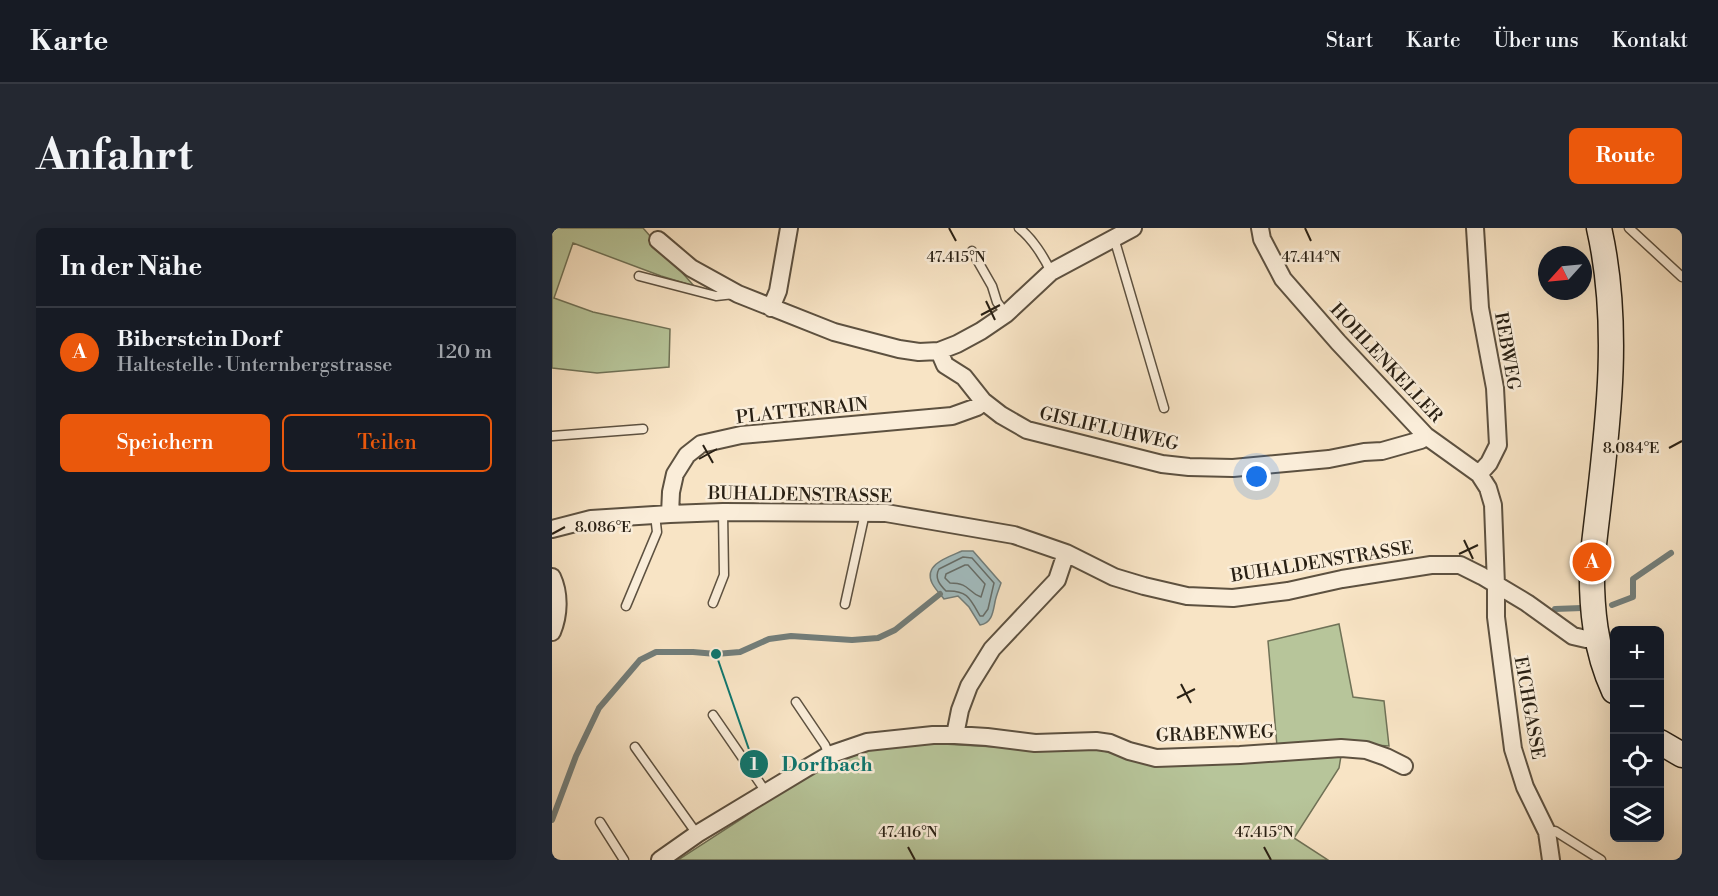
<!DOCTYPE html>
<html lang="de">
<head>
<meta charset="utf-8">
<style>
  :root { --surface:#171b24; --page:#242831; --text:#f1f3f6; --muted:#9ea1a6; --line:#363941; --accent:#ea580c }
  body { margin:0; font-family:"Libre Bodoni",serif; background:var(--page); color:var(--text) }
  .controls { position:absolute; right:18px; bottom:18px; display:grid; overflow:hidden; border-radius:9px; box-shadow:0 6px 24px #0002 }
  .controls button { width:54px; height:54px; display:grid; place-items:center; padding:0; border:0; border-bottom:2px solid var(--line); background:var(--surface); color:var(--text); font:30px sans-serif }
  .compass { position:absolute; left:986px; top:18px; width:54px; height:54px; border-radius:50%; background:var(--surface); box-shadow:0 6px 24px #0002; rotate:243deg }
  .you { position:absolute; left:705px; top:249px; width:21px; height:21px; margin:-15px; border:4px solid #fff; border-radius:50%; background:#1a73e8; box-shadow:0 0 0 9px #1a73e833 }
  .badge { display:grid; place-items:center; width:39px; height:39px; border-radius:50%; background:var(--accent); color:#fff; font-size:20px; font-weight:700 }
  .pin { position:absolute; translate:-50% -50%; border:3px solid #fff; box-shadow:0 2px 6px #0006 }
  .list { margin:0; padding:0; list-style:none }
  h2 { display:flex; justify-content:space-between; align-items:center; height:78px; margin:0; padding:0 24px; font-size:26px }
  h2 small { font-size:20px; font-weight:400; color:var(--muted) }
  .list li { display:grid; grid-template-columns:39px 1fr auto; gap:18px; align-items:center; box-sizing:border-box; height:90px; padding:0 24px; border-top:2px solid var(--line) }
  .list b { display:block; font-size:22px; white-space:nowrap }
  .list p { margin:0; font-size:20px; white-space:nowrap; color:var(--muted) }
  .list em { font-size:20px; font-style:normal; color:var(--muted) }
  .actions { display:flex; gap:12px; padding:18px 24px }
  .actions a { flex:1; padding:14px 0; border:2px solid var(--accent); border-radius:9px; text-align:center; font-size:21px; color:var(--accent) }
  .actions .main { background:var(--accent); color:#fff }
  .icon { flex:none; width:33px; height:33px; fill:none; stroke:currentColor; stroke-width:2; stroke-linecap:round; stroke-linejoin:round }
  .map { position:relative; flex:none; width:1130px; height:632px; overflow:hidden; border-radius:9px }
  header { display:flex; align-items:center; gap:36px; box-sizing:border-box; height:84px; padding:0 30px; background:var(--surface); border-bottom:2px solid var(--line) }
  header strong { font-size:28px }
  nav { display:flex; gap:33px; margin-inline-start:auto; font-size:21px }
  .intro { display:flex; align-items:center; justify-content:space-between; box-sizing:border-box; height:144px; padding:0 36px }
  h1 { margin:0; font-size:42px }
  .button { padding:15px 27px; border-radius:9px; background:var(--accent); color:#fff; font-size:21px; font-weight:700 }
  main { display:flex; gap:36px; padding:0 36px }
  aside { flex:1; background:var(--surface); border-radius:9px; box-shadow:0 6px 24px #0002 }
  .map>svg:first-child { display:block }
  .green { fill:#b7c59a; stroke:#707257; stroke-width:1.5 }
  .water { fill:#a2bcbf; stroke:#727e7b; stroke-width:1.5 }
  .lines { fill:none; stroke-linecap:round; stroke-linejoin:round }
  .shore { stroke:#666e6a; stroke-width:1.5 }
  .stream { stroke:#727e7b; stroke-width:6 }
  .lane-casing { stroke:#5d5140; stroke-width:11 }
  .street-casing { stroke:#5d5140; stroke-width:20 }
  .secondary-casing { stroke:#292014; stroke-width:27 }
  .lane { stroke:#faedd9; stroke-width:8 }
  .street { stroke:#faedd9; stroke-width:16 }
  .secondary { stroke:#faedd9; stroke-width:24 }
  .ticks { fill:none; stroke:#292014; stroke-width:2 }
  .labels { text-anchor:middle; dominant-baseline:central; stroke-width:5; stroke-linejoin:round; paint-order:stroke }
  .street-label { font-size:18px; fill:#292014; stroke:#faedd9 }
  .ticks-label { font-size:15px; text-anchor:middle; fill:#292014; stroke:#faedd9; stroke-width:5; stroke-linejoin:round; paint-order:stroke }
  .leader { fill:none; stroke:#0f766e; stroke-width:2 }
  .callout-dot { fill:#0f766e; stroke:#faedd9; stroke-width:2 }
  .mark-label { font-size:18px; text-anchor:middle; font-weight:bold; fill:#fff }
  .callout-label { font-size:20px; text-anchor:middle; font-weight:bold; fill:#0f766e; stroke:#faedd9; stroke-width:5; stroke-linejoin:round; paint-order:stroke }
</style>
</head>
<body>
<header>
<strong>Karte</strong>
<nav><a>Start</a><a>Karte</a><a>Über uns</a><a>Kontakt</a></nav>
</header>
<div class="intro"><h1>Anfahrt</h1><a class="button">Route</a></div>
<main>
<aside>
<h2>In der Nähe<small></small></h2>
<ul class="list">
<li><span class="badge">A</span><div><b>Biberstein Dorf</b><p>Haltestelle · Unternbergstrasse</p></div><em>120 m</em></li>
</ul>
<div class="actions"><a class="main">Speichern</a><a>Teilen</a></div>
</aside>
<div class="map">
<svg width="1130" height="632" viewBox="0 0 1130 632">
  <rect width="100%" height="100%" fill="#f8e4c5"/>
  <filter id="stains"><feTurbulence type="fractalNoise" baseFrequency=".00333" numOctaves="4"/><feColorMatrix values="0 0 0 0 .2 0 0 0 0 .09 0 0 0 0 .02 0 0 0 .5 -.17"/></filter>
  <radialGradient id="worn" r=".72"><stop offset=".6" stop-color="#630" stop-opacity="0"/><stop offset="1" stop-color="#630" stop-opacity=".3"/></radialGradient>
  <path class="green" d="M0 0H91L142 58 109 48 21 15 2 70 41 84 118 101 117 139 45 145 0 140Z
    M787 396 801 469 832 473 837 518 795 515 789 528 787 540 742 610 776 632H126L191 590 220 569 264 543 324 519 356 514 478 521H544L568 527 590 535 606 536 726 530 716 413Z"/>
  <path class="water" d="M410 323H421L449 355C447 361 444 368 443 374 441 384 440 395 428 397L417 379 406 368 392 371C388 366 383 361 380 355 371 336 397 329 410 323Z"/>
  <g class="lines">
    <path class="shore" d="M411 329 420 330 442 355 436 381 431 388H428C418 370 415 362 394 363 388 357 382 350 387 341Z
      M413 337H416L433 356 429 369C415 364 418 355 398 355L393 350 394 346Z"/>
    <path class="stream" d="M1060 377 1081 369V351L1119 325
      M1003 381 1030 380
      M0 592 24 528 47 480 88 432 104 424H141L164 426 188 424 217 411 239 408 300 412 326 410 343 402 388 366"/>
    <g class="lane-casing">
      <path id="lane" d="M467 0C480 10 492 29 499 44
        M1077 0 1130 49
        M562 10 612 180
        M420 23 440 58 445 74 454 86
        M87 48 164 68 182 66
        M0 208 91 201
        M161 375 172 347 171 284
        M293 376 313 285
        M74 378 105 304 103 287
        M244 474 273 517 277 527
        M161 487 214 564
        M83 519 145 606
        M48 594 72 632
        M995 604 1003 603 1049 632"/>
    </g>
    <g class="street-casing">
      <path id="street" d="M708 0 710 11 731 51 786 114 874 208 927 246 936 260 941 277 944 357V389L961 521 973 559 995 604 999 632
        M923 0 928 80 943 160 946 217 937 235 927 246
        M106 12 139 40 186 66 282 104 347 121 367 124 387 123 405 116 429 103 454 86 499 44 581 0
        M219 80 226 63 237 0
        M387 123 393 137 412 149 431 173 449 187 475 202 610 236 637 239 681 240 777 231 812 224 830 223 869 212 874 208
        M118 286 119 264 123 246 135 227 149 216 189 207 400 188 425 179 431 173
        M0 301 39 291 118 286 171 284 334 285 462 307 514 325 562 349 592 358 635 368 681 370 736 363 790 351 879 337H908L930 348 975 375 1021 408 1034 411H1045
        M0 349C8 366 7 387 0 404
        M403 507 408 482 417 458 440 421 505 352 514 325
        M108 632 145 606 258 538 277 527 315 514 381 507H403L435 509 483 515 544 513 558 515 577 523 604 530 688 527 789 520 814 522 834 529 852 538"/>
    </g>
    <g class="secondary-casing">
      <path id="secondary" d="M1047 0C1072 110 1052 223 1040 334 1039 379 1043 422 1062 463
        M1108 514 1130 527"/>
    </g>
    <use href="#lane" class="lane"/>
    <use href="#street" class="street"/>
    <use href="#secondary" class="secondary"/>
  </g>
  <path class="ticks" d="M397 0 404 13M753 0 759 13M434 73 443 92M429 87 448 77M151 217 161 235M1117 220 1130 213M147 231 165 221M0 306 13 299M912 312 921 331M907 326 926 317M629 456 639 475M625 470 643 461M356 619 363 632M712 619 719 632"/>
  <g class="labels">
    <g class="street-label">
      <text transform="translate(955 123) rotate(80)">REBWEG</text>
      <text transform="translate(834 135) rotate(47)">HOHLENKELLER</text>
      <text transform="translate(250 183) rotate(-6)">PLATTENRAIN</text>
      <text transform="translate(557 201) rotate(13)">GISLIFLUHWEG</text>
      <text transform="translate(248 267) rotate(1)">BUHALDENSTRASSE</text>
      <text transform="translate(770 334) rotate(-9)">BUHALDENSTRASSE</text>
      <text transform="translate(977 480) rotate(80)">EICHGASSE</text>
      <text transform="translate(663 506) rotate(-2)">GRABENWEG</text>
    </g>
  </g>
  <g class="ticks-label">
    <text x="404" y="34">47.415°N</text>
    <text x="759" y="34">47.414°N</text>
    <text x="1079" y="225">8.084°E</text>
    <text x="51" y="304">8.086°E</text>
    <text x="356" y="609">47.416°N</text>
    <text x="712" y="609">47.415°N</text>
  </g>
  <path class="leader" d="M164 426L202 536"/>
  <g class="callout-dot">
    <circle cx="164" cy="426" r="6"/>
    <circle cx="202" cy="536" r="15"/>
  </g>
  <g class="mark-label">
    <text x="202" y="542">1</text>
  </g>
  <g class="callout-label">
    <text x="275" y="543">Dorfbach</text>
  </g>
  <rect width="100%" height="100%" filter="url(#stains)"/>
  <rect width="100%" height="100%" fill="url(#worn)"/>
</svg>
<div class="controls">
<button>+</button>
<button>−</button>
<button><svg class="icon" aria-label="locate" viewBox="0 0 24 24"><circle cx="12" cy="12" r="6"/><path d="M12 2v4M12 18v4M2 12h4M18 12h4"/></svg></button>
<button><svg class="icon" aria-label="layers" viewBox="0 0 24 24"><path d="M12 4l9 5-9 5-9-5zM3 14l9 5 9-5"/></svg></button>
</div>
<svg class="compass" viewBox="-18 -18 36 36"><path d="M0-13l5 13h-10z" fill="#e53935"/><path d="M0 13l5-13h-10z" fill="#9ea1a6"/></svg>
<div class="you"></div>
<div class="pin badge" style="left:1040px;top:334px">A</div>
</div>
</main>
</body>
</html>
